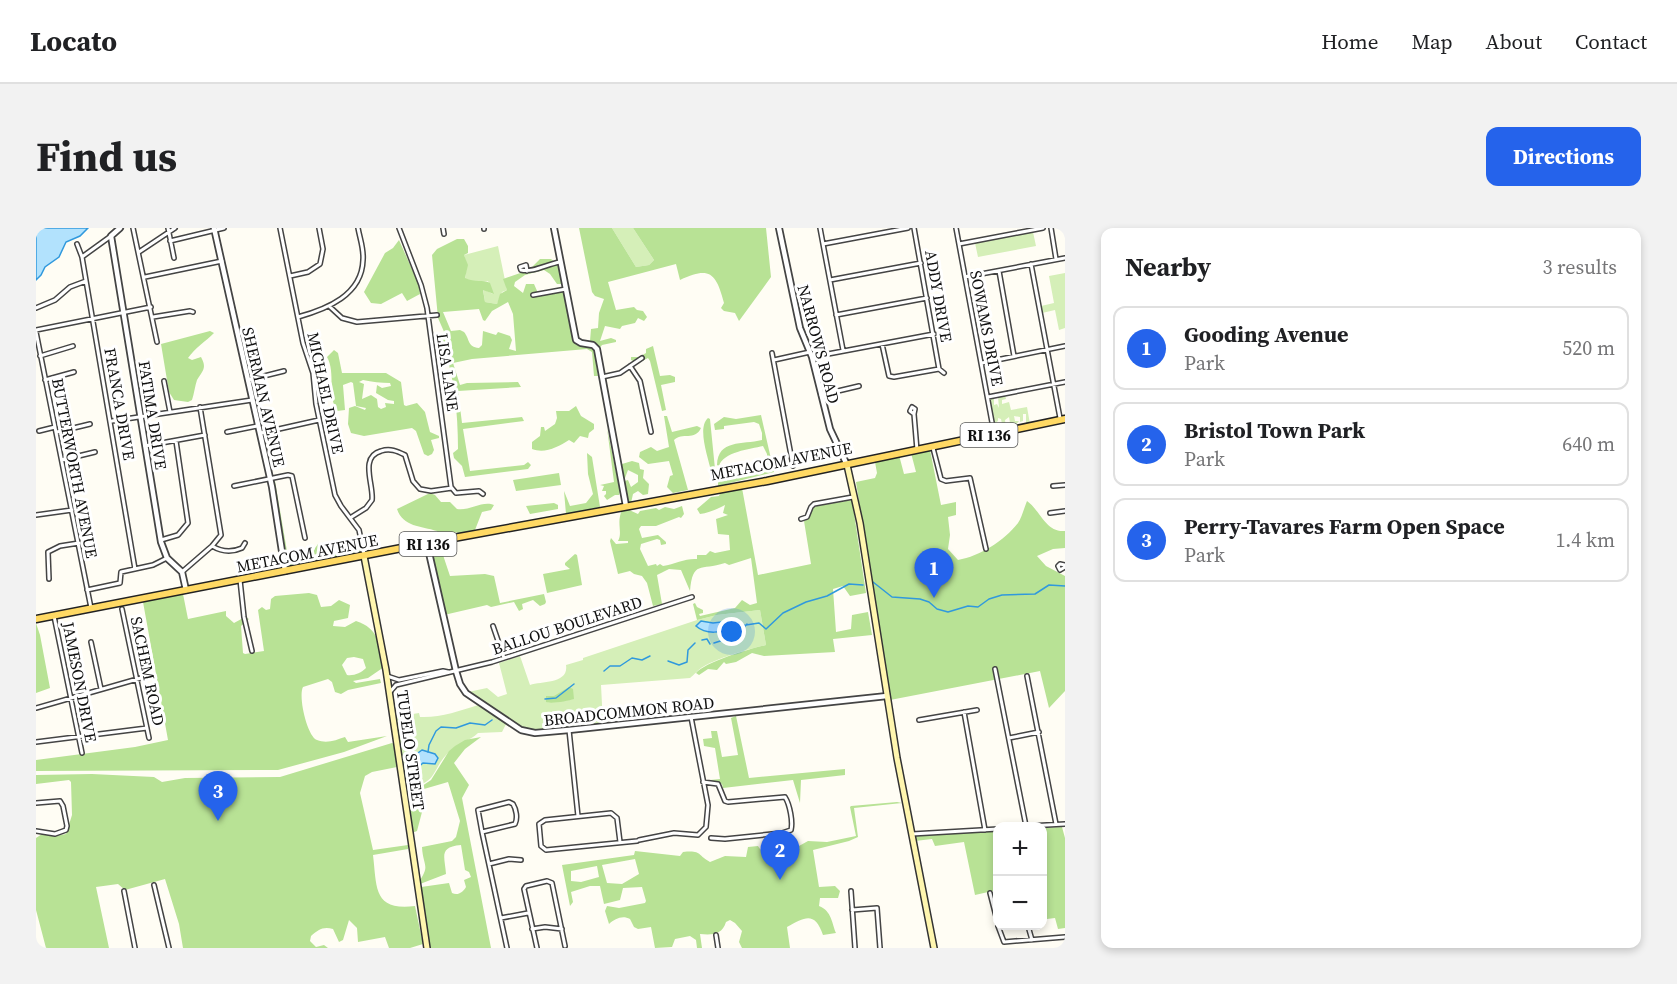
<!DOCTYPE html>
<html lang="en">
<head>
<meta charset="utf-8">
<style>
  :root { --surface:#fff; --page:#f2f2f2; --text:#202124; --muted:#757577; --line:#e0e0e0; --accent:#2563eb }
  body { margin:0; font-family:"Source Serif 4",serif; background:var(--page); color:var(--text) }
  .controls { position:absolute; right:18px; bottom:18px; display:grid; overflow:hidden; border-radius:12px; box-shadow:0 3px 9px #0003 }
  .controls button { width:54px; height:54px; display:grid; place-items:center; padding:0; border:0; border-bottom:2px solid var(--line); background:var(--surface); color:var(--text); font:30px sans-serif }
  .you { position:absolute; left:696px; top:404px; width:21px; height:21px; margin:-15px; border:4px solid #fff; border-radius:50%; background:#1a73e8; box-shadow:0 0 0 9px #1a73e833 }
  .badge { display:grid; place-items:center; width:39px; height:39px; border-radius:50%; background:var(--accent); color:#fff; font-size:20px; font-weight:700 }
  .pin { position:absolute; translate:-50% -50px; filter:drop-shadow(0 2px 3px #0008) }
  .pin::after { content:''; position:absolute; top:32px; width:21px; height:18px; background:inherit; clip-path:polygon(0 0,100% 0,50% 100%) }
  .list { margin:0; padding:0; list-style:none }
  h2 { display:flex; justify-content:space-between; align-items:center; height:78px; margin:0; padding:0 24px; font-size:26px }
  h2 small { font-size:20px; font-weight:400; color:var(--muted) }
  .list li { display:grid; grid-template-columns:39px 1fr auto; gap:18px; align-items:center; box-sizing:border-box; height:84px; margin:0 12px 12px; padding:0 12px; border:2px solid var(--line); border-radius:12px }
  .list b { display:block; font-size:22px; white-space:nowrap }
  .list p { margin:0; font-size:20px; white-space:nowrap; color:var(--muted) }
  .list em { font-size:20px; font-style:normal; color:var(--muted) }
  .map { position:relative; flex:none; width:1029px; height:720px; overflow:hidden; border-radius:12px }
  header { display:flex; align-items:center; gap:36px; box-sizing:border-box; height:84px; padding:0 30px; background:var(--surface); border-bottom:2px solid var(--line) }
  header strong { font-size:28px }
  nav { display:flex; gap:33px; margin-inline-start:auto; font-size:21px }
  .intro { display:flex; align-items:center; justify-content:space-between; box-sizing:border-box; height:144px; padding:0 36px }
  h1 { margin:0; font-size:42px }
  .button { padding:15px 27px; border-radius:12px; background:var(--accent); color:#fff; font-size:21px; font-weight:700 }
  main { display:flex; gap:36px; padding:0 36px }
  aside { flex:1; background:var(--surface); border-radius:12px; box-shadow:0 3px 9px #0003 }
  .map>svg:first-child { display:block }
  .green { fill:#d5efb8 }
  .forest { fill:#b8e295; fill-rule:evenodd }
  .water { fill:#b2e2fd; stroke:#3099dd; stroke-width:1.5 }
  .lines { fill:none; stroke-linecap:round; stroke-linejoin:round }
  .stream { stroke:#3099dd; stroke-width:1.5 }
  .minor-casing { stroke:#444; stroke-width:6 }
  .tertiary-casing { stroke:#444; stroke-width:8 }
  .secondary-casing { stroke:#333; stroke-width:8 }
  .primary-casing { stroke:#222; stroke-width:9 }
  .minor { stroke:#fff; stroke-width:3 }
  .tertiary { stroke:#fff; stroke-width:4.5 }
  .secondary { stroke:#fff6af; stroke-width:5 }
  .primary { stroke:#ffd964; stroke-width:6 }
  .labels { text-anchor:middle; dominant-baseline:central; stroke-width:6; stroke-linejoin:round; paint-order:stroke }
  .shield { fill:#fff; stroke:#585858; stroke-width:1.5 }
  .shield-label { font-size:15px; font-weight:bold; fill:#111 }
  .street-label { font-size:16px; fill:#111; stroke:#fff }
</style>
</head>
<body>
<header>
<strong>Locato</strong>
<nav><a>Home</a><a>Map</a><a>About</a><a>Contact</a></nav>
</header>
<div class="intro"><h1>Find us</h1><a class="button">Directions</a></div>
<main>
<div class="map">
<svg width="1029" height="720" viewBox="0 0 1029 720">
  <rect width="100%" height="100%" fill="#fffdf4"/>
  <path class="green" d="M576 0H597L618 32 613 37 600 39Z
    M997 4 1000 18 942 29 939 15Z
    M462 18 471 62 466 64 461 76 449 74 447 61 457 66 452 53 436 54 429 51 431 37 428 27Z
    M1029 45V100L1023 102 1019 82 1006 85 1005 78 1018 75 1013 48Z
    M969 167 970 171 966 172V176L973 174 975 182 991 179 994 196H990V186H987V193L984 194V189L978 188 979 193H983L979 198 974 195 973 189 969 192 970 200 960 202 959 199 966 196 965 191 962 190V193L958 196 954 171 958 169V177L961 176 963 180 962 169Z
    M724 382 730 417C715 420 678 431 665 440 662 442 658 447 654 450L565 457 567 496 500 502 488 501 472 492 466 504 442 505C434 513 423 515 414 523 394 541 404 556 369 560L359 489 383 485 384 489C404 490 423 483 442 477L443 473 432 464 451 460 462 469 471 466 463 435 484 428 494 457C506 453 533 456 530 437L547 432V430L661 392 681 387Z"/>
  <path class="forest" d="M543 0H576L600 39 613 37 618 32 597 0H730L735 49 703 93 699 85 688 83 685 80 688 75C680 45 674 38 644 52L640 36 572 54 580 82 598 79 601 82 607 83 611 89 608 93 602 90 599 95 586 98 584 101 569 98 564 113 575 110 580 112V114L566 117 563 121 558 114 554 113 555 101 562 100 563 85 568 71 559 68 556 64Z
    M421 11H428L432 18V25L428 27 432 37 429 50C439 55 447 51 454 55L458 66 447 62 449 74 461 76 464 66 471 62 467 51 493 42 504 31H515L523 37 527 54 526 56H521L514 46 508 42 489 47 479 54 478 58 487 65 490 56H498L502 65 497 68 529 63 540 117H550L558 121 562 148H558L556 124 551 121 436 131 417 135 424 157 431 155 482 154 485 159 422 163 426 195 486 189 488 193 427 201 434 243 488 237 492 234 495 237 492 241 429 249 426 238 418 230 417 225 422 221C422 183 418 148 406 112H404L405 107 409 106 402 90 396 27 401 21ZM472 74 477 86 480 123 473 121 476 112 474 108 462 104 460 107 447 103 446 117 443 120C431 119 434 111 428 104L424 102 415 103 407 84 443 81 447 92 449 93 456 83Z
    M363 12 383 57 384 66 371 73 366 65 345 76 335 75 328 64 349 25 357 20Z
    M174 103 178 105C170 113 159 120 152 130L156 132 165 129C171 140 167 142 161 152 159 158 158 166 156 172L152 174 138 172 133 164 125 116Z
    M617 118 624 148 634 147 639 149V154L625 157 630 182 626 183 614 133 612 130 602 135 595 132V129H603L610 125V121Z
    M298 122 302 125 306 145H350L365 154 368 177 370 178 381 175 389 184 394 204 403 208V210L395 212 398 222 396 226 392 228 388 226 380 203 376 200 328 208 315 205 312 196 313 180 319 178 329 182 330 180 320 178 317 155 315 154 307 157 309 182 301 183C291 167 300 145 291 129ZM327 152C336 154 345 155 354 155L355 158 346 160 341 157 340 165 352 172 358 173V176L349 175 350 179 345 181 342 179 341 171 335 167 326 171 328 156 323 154Z
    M540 178 545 188 558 196V201L553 205 552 210 544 208 538 215 533 212C522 219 509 226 496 221V214L504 208 505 199H508L509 203 519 196 521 190 520 183H533Z
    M725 187 738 244 682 258V249L694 251 731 243V226L727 218C714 221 687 224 683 238L681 237C682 211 706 217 726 212V205L723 196 718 194 688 198V201L679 202 678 196 688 189 700 191Z
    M628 188H631L636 204 661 198 665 200C659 213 646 204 638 212L652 262 637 265 631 259 634 248 637 247 633 233 612 236 603 229 604 224 615 219 621 223 633 219Z
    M672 190 674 191 679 241 675 243C672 229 661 200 672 190Z
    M571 200 584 264 583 267H579L571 272 568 268 570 266V263H566L568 258 564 257 578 254Z
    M894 222 905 277 920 274V287L912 289 914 307 912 321 922 332C944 328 968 313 982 295 986 289 988 280 991 273 1004 282 1010 305 1029 303V320L1017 321 1001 328 1010 338 1029 348V463L1013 480 1004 443 854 472 820 254 839 250 841 245 839 234 863 227 868 246 880 244 875 225Z
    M551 225 556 229 564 279 530 286 528 263 534 278 550 275 557 266 552 246Z
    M582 227 584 228 586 236 596 233 603 235 604 241 608 242 607 250 613 256 612 266 607 267 602 263 597 266 595 275 590 273 591 264 585 259V254L592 252 595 259 602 254V247L592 242 589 250H584Z
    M523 245 525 257 480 263 477 252Z
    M239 253 252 329 277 323 282 316 289 314C301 331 308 324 324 320V325L251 341 237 254Z
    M706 260 722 347 775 336 768 293 772 291 777 280 781 278 816 272 830 365 814 368 807 358 797 361 800 404 815 401 816 387 832 384 836 407 797 411 799 424 728 428 716 425 700 434 690 436 688 434 681 442 672 441 663 447 660 445C669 434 715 420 730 417L724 382 681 387 661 392 657 376 659 375 661 379 667 382V385L663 386 664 388 699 380 706 372 714 377 721 375 715 330 693 337 689 335C664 343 657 332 654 363L645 342 633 341 621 347 626 376 617 378 611 355 606 348 598 346 594 343 582 346 574 313 575 310 580 316 592 315V313H582C587 304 580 295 586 282L591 281 602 286 604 283 620 280 623 282 629 279 638 281 646 278 648 286 645 290 643 289 620 298H605L603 301 606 310 622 307 630 314V316L625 317 624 312 621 311 605 316 604 321 612 338 620 336 621 338 624 336 627 338C639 336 650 330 661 331V327H670L674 323 679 325 694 322 693 307 682 306 680 291 692 287 687 285 689 277C682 281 672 285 664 286L661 281 675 269 683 268 685 263Z
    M394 265 399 267 405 274H414L421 281C434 283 447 272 458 277L455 282 446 284 439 302 424 306 420 304 417 308 404 310 401 303C385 298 367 299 361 281Z
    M518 275 522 277V281L494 286 490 278Z
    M406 324 414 348 449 346 458 348 464 375 508 366 510 374 509 376 504 378 497 372 486 376 487 381 483 383 478 374 455 379 451 377 408 387 395 328Z
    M539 326 541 327 546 357 511 365 507 346 534 341 529 337V335Z
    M273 365 281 367 285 379 295 378 303 372 314 377 312 390 298 393 297 398 309 399 320 393C343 400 344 418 348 439L332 450 317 453 320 455 344 451 345 455 312 462 305 466 299 464 296 454 292 451 267 459C262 468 271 508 281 512 291 516 300 512 309 509L312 514 351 508 308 524 242 542 0 543V532L99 519 132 512 107 374 147 366 152 391 190 383V388L198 395 209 389 213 391 205 398 207 425 209 426 228 423 222 382 226 379 230 382 234 381 235 371 239 368ZM318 429 327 431 330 440C325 445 318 448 311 447L306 437 311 430Z
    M0 395 4 407 14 460 0 465Z
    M533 459 537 461 538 471C532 473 515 476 510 474V468H518Z
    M700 488 713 550 809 541V547L765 552 764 575 757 552 687 560 686 556 674 552 684 551 679 520 668 518 667 511 676 510 675 503H681L686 529 702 527 695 490Z
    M445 509 429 521 418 535 433 557 426 570 455 720H393L383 664 385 659 413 655 416 665C422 668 427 664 430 659L428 652 435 649 433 644 429 642 425 617C402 619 409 629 410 646L384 656 382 655C395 637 387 639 386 619L416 613 420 609 424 593 412 554 388 561 386 558 395 552 413 523 419 518 429 512Z
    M356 515 358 516 361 539 336 544 329 548 324 565 337 622 372 617V621L337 627C341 660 337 683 379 678L387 716 374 720H353L349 709 322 714 321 700 313 692 307 712 303 714 297 701C287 698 282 702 275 708L274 713 280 719 288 717 292 720H147L143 696 129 651 89 662 82 656 60 659 73 720H10L0 682V610L6 606 20 608 30 606 36 587 35 554 33 552 0 556V547L56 546 118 549 126 554 149 550 244 549Z
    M375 560 384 563 386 584 381 603 376 605 370 563Z
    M861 574 866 575 818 580 822 609 813 613 777 622 783 659 799 658 804 663 802 670H784L783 678C796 683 796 696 800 705L787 707C779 684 770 688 751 699L754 720H706L703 714 706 703 699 695 694 692 690 694C686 707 676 707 664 706L666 720H661L660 712 654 708 639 711 636 719 619 720 615 699 602 701 598 699 594 691C586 687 579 691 573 696L569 683 571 678 583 680 609 675 610 673 606 659 587 660 584 672 568 676 564 658H554L535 664 537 674 534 678 526 637 598 627 599 623 644 628 647 624C666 622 661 627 674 634L689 628 710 629 712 619 722 618 726 624 730 626 737 622 744 624 757 614 763 618 772 613 791 614 820 608 814 579 815 578ZM599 631 603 646 586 656 571 655 566 637ZM561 638 563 649 545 654 535 653V643Z
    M1026 599 1029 610V700L1022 701 1019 690 1011 691 1009 675H1007L1006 600Z
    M961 603V662L939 667 928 614 899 618 896 611 879 613V608Z"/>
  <path class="water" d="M0 0H52L44 8 30 14 23 29 9 39 5 47 0 52Z
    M665 393 677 395 694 393 697 399C686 405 670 407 660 398Z
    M386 522 399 526 402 530 399 536 387 535 380 541H373L370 537 371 533Z"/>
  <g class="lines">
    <path class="stream" d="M837 354 856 369 884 371 893 374 901 381 912 384 932 378 942 379 953 371 966 367 999 366 1013 357 1029 358
      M697 399 723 395 730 401 747 385 770 374 791 368 813 356 827 357
      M702 406 711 396
      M666 412 671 411 674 416
      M678 415 697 409
      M632 433 643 437 651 434 652 422 659 415
      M568 443 574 438H584L596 430 606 432 614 428
      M509 471 520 470 538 456
      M392 524 393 517 400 503 405 499 420 500 434 495 449 497 456 492"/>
    <g class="minor-casing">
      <path id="minor" d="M97 0 121 114
        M132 0 138 30
        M244 0 267 115 277 145 280 176 299 267 305 278 323 302 328 326
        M363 0 385 57 391 80 415 259 420 265 443 263 447 266
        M407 0 408 6
        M448 0V1
        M784 0 807 122
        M878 0 903 141
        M920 0 958 205
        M1015 0 1020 31
        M134 13 188 0
        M41 16 46 29 99 341
        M787 16 872 0
        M923 16 1007 0
        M103 24 139 0
        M46 29 75 8
        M995 36 1024 190
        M491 43 490 37 484 39 485 42C497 45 511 36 524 34
        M963 43 978 128
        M254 48 272 44 284 36 287 21 283 0
        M109 49 186 33
        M929 49 1029 30
        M794 52 885 35
        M497 67 530 61
        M293 78 306 90 321 94 401 87
        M0 80 19 72 34 59 50 53
        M800 87 891 70
        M117 89 154 83 157 84
        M262 89C291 81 326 67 327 32 328 21 324 11 322 0
        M0 102 115 79
        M0 104 55 380
        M846 116 853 148 858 149 903 141 908 145
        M736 125 757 238
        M4 128 37 118
        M776 129 898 106
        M738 132 774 124
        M946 135 1029 118
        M594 138 604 153 615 204
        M566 149 584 145 606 130
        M9 152 38 144
        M212 152 248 143
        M128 153 134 184
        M785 167 823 158
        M952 169 1029 154
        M876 179 879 181 878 186 874 183Z
        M878 186 881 222
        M76 193 216 172
        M3 203 19 199
        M21 204 54 196
        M191 204 221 198
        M225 205 283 192
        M109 218 169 207
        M897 220 905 251 910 253 934 250 950 321
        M26 232 59 224
        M198 258 252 247 256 248 269 310
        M1017 258 1029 257
        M1014 285 1029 283
        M0 287 36 282
        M314 290 330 280 336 272C338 257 323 229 345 223 354 220 361 223 369 227L377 253 384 261 395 263 416 260
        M765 291 771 289 775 279 778 276 817 269
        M125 312 142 307 152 295 140 213
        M176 318C186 324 195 325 206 320L209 315
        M1029 337 1024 336 1022 338 1024 342 1029 339
        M146 344 176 318 185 307 164 179
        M13 351 12 324 24 318 43 315
        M204 352 208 389 216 423
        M51 362 84 355 85 344 117 337 131 330
        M86 381 113 510
        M18 388 46 525
        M457 398 468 430
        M55 414 65 461
        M959 441 990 598
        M351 448 363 452 407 443 412 444
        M991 448 1020 596
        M354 464 360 457 456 434 656 369
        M0 480 112 448
        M928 484 949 602
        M883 492 941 482
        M533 502 542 588
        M973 510 1003 504
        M0 514 111 500
        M667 554 682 556 689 573 692 574 749 569C754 577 757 594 755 602L746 605 689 611 675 610
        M473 574 477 576C480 581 482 590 479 596L446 604 442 582Z
        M0 575 24 573 27 578 31 598 30 602 19 606 0 603
        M993 598 1029 596
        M446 604 471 720
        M876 606 962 601
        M603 612 638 605 662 607 670 599 672 577 655 489
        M584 614 581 590 575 585 509 592 503 596 505 618 510 622 601 613
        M453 636 473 631 485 632
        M118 657 133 720
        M88 663 99 720
        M815 663 819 720
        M954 665 962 696
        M816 682 841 680 844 720
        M465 690 492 685
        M962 698 968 714 1029 709
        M992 698 996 712
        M496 701 509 699 526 701
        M680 707 682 720
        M501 720 488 661 490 658 511 653 516 655 529 718"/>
    </g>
    <g class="tertiary-casing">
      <path id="tertiary" d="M84 0 75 8 125 314 131 330 146 344 150 362
        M178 0 236 259 249 343
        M518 0 540 112 545 115 557 117 561 121 590 278
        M743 0 764 100 776 129 794 201 811 237
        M391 316 420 443 424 456 430 465 485 502 499 505 533 502 851 468"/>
    </g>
    <g class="secondary-casing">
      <path id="secondary" d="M811 237 824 295 861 530 898 720
        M328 328 350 442 391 720"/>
    </g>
    <g class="primary-casing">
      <path id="primary" d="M0 391 412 311 731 253 1029 191"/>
    </g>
    <use href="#minor" class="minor"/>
    <use href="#tertiary" class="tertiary"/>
    <use href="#secondary" class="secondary"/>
    <use href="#primary" class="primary"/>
  </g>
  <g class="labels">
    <g class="shield">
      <rect x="924.5" y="195" width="57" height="24" rx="4.5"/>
      <rect x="363.5" y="304" width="57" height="24" rx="4.5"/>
    </g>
    <g class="shield-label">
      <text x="953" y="207">RI 136</text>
      <text x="392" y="316">RI 136</text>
    </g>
    <g class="street-label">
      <text transform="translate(903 68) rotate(80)">ADDY DRIVE</text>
      <text transform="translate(951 100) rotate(79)">SOWAMS DRIVE</text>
      <text transform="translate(783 116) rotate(75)">NARROWS ROAD</text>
      <text transform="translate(412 144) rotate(82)">LISA LANE</text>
      <text transform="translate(290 165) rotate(78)">MICHAEL DRIVE</text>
      <text transform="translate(228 169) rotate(77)">SHERMAN AVENUE</text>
      <text transform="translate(84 176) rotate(80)">FRANCA DRIVE</text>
      <text transform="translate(117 187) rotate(81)">FATIMA DRIVE</text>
      <text transform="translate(745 233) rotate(-11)">METACOM AVENUE</text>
      <text transform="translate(39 240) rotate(79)">BUTTERWORTH AVENUE</text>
      <text transform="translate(271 325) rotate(-11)">METACOM AVENUE</text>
      <text transform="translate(531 397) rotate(-18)">BALLOU BOULEVARD</text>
      <text transform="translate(112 443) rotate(78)">SACHEM ROAD</text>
      <text transform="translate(44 454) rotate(79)">JAMESON DRIVE</text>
      <text transform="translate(593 483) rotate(-6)">BROADCOMMON ROAD</text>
      <text transform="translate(375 522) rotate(82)">TUPELO STREET</text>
    </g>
  </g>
</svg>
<div class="controls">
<button>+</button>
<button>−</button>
</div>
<div class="you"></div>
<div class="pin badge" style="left:898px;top:370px">1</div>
<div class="pin badge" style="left:744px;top:652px">2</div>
<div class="pin badge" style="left:182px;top:593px">3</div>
</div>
<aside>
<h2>Nearby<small>3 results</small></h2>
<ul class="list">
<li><span class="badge">1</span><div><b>Gooding Avenue</b><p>Park</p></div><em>520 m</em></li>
<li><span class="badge">2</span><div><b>Bristol Town Park</b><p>Park</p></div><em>640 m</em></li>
<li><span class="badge">3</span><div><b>Perry-Tavares Farm Open Space</b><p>Park</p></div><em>1.4 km</em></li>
</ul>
</aside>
</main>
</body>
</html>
